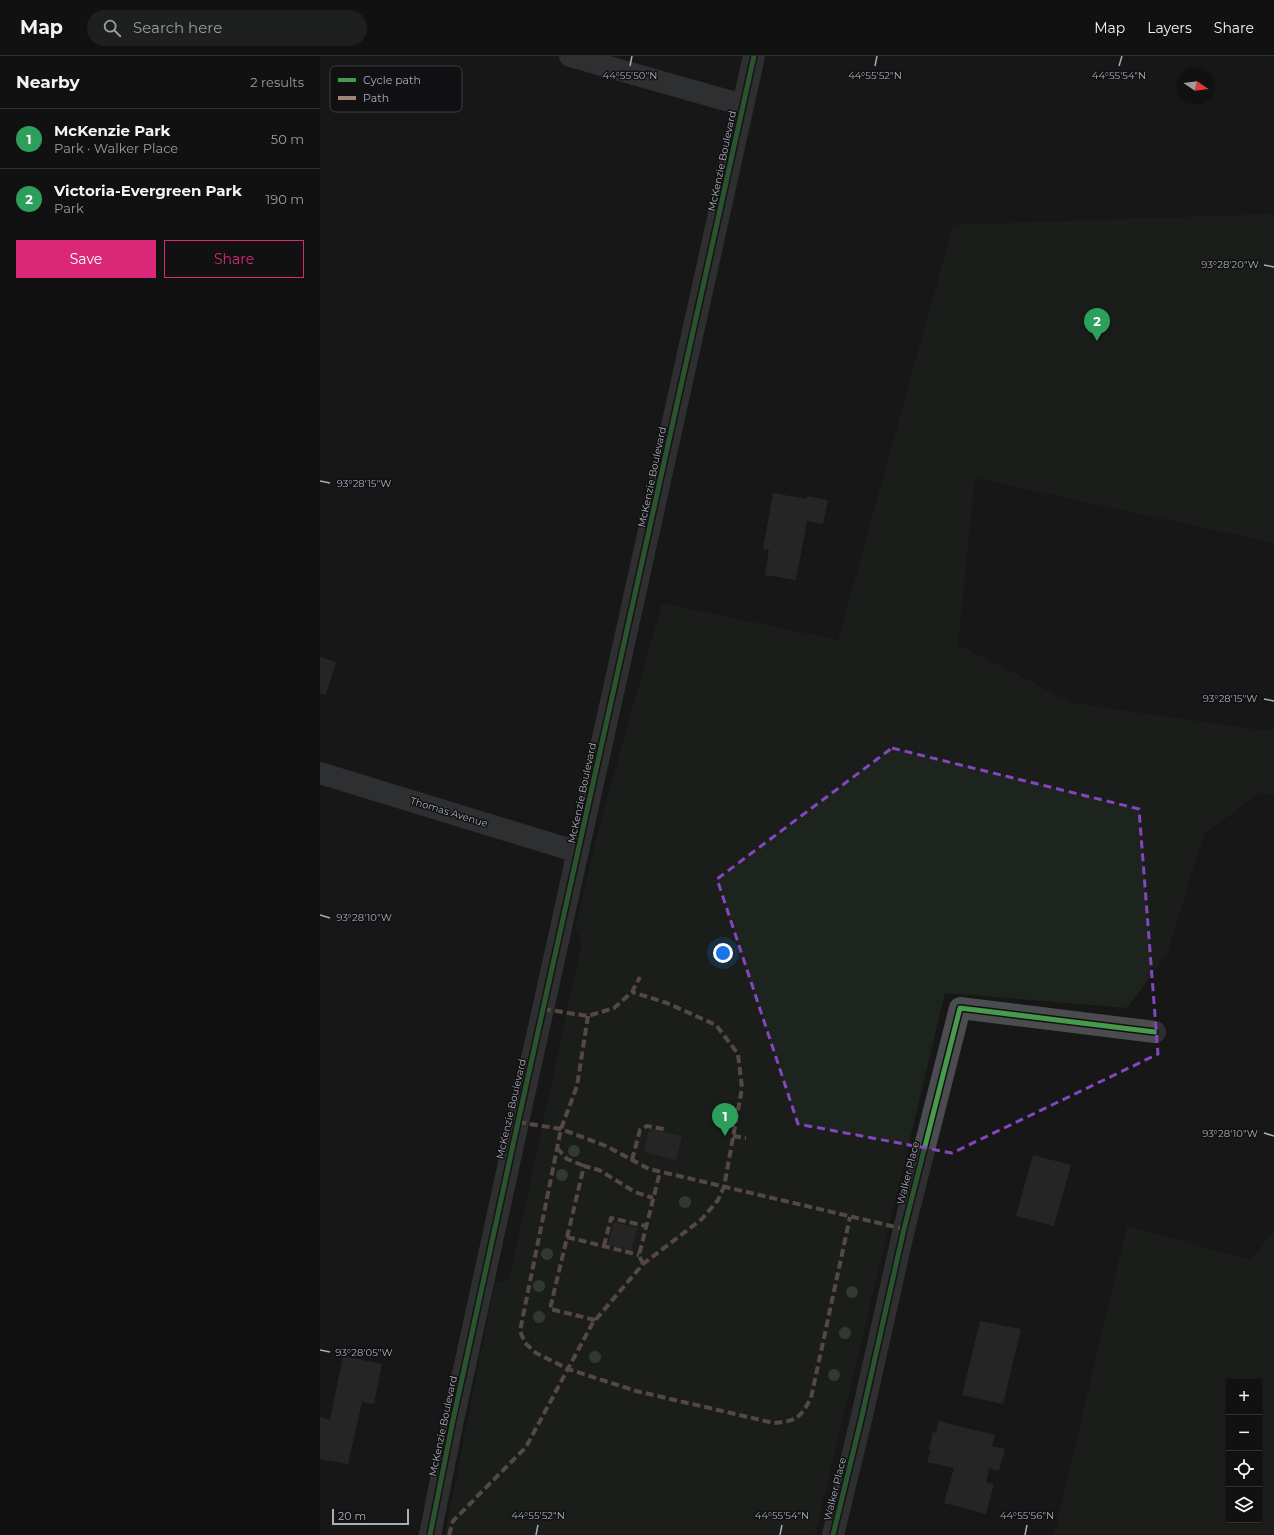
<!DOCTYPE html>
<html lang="en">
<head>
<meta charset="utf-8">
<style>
  :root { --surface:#111; --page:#1e1f1f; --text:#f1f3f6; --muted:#9c9d9f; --line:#303131; --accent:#db2777 }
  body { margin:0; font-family:Montserrat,sans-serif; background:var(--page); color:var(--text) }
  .controls { position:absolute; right:12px; bottom:12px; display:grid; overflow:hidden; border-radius:0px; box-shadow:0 1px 3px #0004 }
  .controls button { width:36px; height:36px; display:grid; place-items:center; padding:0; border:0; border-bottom:1px solid var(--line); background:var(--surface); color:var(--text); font:20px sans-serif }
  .compass { position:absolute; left:858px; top:12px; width:36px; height:36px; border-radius:50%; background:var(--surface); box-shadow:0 1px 3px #0004; rotate:103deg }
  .scale { position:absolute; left:12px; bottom:10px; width:77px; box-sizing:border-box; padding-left:4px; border:2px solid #a8adb8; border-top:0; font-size:11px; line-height:14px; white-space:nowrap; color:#a8adb8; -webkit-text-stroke:3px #111113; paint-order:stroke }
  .you { position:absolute; left:403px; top:897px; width:14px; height:14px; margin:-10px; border:3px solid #fff; border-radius:50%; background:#1a73e8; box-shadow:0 0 0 6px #1a73e833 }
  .badge { display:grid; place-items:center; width:26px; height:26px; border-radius:50%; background:var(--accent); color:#fff; font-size:13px; font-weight:700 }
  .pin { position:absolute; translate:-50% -33px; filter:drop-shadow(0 1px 2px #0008) }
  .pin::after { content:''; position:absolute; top:21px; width:14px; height:12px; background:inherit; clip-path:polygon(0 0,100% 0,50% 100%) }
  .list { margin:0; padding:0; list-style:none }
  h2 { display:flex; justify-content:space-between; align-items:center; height:52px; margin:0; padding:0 16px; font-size:17px }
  h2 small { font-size:13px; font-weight:400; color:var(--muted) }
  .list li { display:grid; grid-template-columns:26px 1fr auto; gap:12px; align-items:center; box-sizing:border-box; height:60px; padding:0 16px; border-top:1px solid var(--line) }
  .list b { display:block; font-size:15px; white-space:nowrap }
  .list p { margin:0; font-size:13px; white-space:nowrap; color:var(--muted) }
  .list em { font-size:13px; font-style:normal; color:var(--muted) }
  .actions { display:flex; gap:8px; padding:12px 16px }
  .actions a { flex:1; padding:9px 0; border:1px solid var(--accent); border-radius:0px; text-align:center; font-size:14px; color:var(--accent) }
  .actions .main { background:var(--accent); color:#fff }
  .icon { flex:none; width:22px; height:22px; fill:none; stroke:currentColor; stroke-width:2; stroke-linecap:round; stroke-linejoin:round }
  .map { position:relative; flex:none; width:954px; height:1479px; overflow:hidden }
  header { display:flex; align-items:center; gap:24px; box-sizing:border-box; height:56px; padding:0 20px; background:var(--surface); border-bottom:1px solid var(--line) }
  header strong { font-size:19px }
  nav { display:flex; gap:22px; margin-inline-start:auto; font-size:14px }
  .search { width:280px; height:36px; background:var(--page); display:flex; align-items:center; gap:10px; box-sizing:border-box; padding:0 14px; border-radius:22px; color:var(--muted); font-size:15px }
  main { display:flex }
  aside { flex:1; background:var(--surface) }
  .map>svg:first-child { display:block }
  .green { fill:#1d241e; fill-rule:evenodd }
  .building { fill:#353536 }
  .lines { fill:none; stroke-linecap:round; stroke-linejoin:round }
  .minor { stroke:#4b4c50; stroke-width:22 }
  .quiet { stroke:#a18479; stroke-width:4; stroke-dasharray:8 4; stroke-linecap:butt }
  .cycleway-casing { stroke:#111113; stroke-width:8 }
  .cycleway { stroke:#469c4c; stroke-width:5 }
  .tree { fill:#506451 }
  .marked { fill:none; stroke:#8446be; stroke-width:3; stroke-dasharray:8 5; stroke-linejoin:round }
  .ticks { fill:none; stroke:#a8adb8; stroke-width:1.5 }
  .labels { text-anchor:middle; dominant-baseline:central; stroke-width:3; stroke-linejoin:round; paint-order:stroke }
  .street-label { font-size:10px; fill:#a8adb8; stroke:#111113 }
  .key { fill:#111113; stroke:#3e4045; stroke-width:1 }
  .key-label { font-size:11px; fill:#a8adb8 }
  .ticks-label { font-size:10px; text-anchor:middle; fill:#a8adb8; stroke:#111113; stroke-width:3; stroke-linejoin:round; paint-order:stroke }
</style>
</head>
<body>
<header>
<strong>Map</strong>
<div class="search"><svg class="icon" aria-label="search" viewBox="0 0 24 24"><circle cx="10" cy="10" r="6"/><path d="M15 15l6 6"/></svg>Search here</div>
<nav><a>Map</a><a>Layers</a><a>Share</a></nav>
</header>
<main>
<aside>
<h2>Nearby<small>2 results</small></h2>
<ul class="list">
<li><span class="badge" style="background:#2e9e5b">1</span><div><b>McKenzie Park</b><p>Park · Walker Place</p></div><em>50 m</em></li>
<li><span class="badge" style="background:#2e9e5b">2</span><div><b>Victoria-Evergreen Park</b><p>Park</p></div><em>190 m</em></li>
</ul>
<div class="actions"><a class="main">Save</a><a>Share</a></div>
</aside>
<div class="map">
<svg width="954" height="1479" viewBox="0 0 954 1479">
  <rect width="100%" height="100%" fill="#171717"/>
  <path class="green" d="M954 158V487L655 422 638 589 753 647 948 675 954 673V740L941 736 884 778 847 898 807 952 625 937 495 1479H125L175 1226 189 1224 262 886 255 873 280 767 342 547 518 584 633 169Z
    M807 1170 931 1204 954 1175V1479H734ZM909 1326H939V1464H909Z"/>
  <path class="building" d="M453 437 487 443V440L508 444 503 468 487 465 476 524 445 519 449 494 443 493Z
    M0 601 16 606 6 639 0 637Z
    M329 1072 362 1080 356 1104 324 1096Z
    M713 1099 751 1109 734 1170 696 1160Z
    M294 1166 317 1172 311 1195 288 1189Z
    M660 1265 701 1273 683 1348 642 1339Z
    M23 1300 62 1308 54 1348 42 1346 28 1408 0 1403V1361L10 1364Z
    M618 1365 675 1379 672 1390 685 1393 679 1415 669 1412 666 1426 674 1428 666 1458 624 1447 634 1412 607 1406 611 1394H609L613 1376 616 1377Z"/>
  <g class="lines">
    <path class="minor" d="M250 0 423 49
      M0 717 258 796
      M110 1479 133 1364 198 1066 434 0
      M513 1479 541 1364 584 1173 640 952 835 976"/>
    <path class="quiet" d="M223 953 268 960 294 952 312 936 320 921
      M268 960 257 1030 241 1073 200 1275 205 1287 216 1297 248 1313 316 1335 454 1367C477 1365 480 1362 491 1342L530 1161
      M198 1066 241 1073 286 1090 329 1113 584 1173
      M413 1080 426 1082
      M237 1092 247 1103 264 1110
      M312 1104 320 1074 327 1070 344 1073
      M247 1181 319 1199
      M284 1190 291 1162 326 1170
      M323 1208 319 1199 340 1116
      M275 1264 230 1253 264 1110 279 1114 315 1136 333 1142
      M129 1479 133 1465 206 1391 272 1268 323 1208 382 1163 398 1144 404 1131 422 1032 418 998 396 969 347 947 312 936"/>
    <g class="cycleway-casing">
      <path id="cycleway" d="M110 1479 133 1364 198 1066 434 0
        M513 1479 541 1364 584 1173 640 952 835 976"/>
    </g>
    <use href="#cycleway" class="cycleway"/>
  </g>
  <g class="tree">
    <circle cx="254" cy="1095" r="6"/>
    <circle cx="242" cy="1119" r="6"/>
    <circle cx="365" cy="1146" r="6"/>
    <circle cx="227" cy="1198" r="6"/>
    <circle cx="219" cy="1230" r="6"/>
    <circle cx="532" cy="1236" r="6"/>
    <circle cx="219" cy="1261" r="6"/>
    <circle cx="525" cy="1277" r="6"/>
    <circle cx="275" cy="1301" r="6"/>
    <circle cx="514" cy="1319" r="6"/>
  </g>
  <path d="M0 0H954V1479H0ZM572 692 819 753 838 998 632 1097 478 1068 397 823Z" fill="#171717" fill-opacity=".55" fill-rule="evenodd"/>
  <path class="marked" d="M572 692 819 753 838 998 632 1097 478 1068 397 823Z"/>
  <path class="ticks" d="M310 10 312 0M555 10 557 0M799 10 802 0M944 209 954 211M0 425 10 427M944 643 954 645M0 859 10 862M944 1077 954 1080M0 1294 10 1296M216 1479 218 1469M460 1479 462 1469M705 1479 707 1469"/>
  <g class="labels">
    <g class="street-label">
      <text transform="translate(402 105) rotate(-78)">McKenzie Boulevard</text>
      <text transform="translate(332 421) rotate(-78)">McKenzie Boulevard</text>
      <text transform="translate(262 737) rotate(-78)">McKenzie Boulevard</text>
      <text transform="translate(129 756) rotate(17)">Thomas Avenue</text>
      <text transform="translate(191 1053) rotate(-77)">McKenzie Boulevard</text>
      <text transform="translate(588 1117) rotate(-76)">Walker Place</text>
      <text transform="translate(123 1370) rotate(-78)">McKenzie Boulevard</text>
      <text transform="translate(515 1433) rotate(-76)">Walker Place</text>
    </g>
  </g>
  <rect x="10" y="10" width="132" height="46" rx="6" class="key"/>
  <rect x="18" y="22" width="18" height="4" fill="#469c4c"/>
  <rect x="18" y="40" width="18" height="4" fill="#a18479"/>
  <g class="key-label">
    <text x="43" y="28">Cycle path</text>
    <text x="43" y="46">Path</text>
  </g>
  <g class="ticks-label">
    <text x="310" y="23">44°55'50"N</text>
    <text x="555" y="23">44°55'52"N</text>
    <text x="799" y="23">44°55'54"N</text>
    <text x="910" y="212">93°28'20"W</text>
    <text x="44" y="431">93°28'15"W</text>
    <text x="910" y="646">93°28'15"W</text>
    <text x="44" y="865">93°28'10"W</text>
    <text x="910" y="1081">93°28'10"W</text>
    <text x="44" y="1300">93°28'05"W</text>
    <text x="218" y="1463">44°55'52"N</text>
    <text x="462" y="1463">44°55'54"N</text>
    <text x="707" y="1463">44°55'56"N</text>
  </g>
</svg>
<div class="controls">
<button>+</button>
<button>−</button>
<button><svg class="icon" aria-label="locate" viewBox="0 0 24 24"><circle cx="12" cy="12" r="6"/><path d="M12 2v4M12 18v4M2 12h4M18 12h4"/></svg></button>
<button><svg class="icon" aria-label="layers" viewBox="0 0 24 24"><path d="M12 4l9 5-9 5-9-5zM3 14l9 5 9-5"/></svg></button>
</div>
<svg class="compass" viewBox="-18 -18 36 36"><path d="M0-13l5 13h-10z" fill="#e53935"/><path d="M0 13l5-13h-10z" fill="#9c9d9f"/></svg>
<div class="scale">20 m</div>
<div class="you"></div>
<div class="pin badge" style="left:405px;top:1080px;background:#2e9e5b">1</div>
<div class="pin badge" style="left:777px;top:285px;background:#2e9e5b">2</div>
</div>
</main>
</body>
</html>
